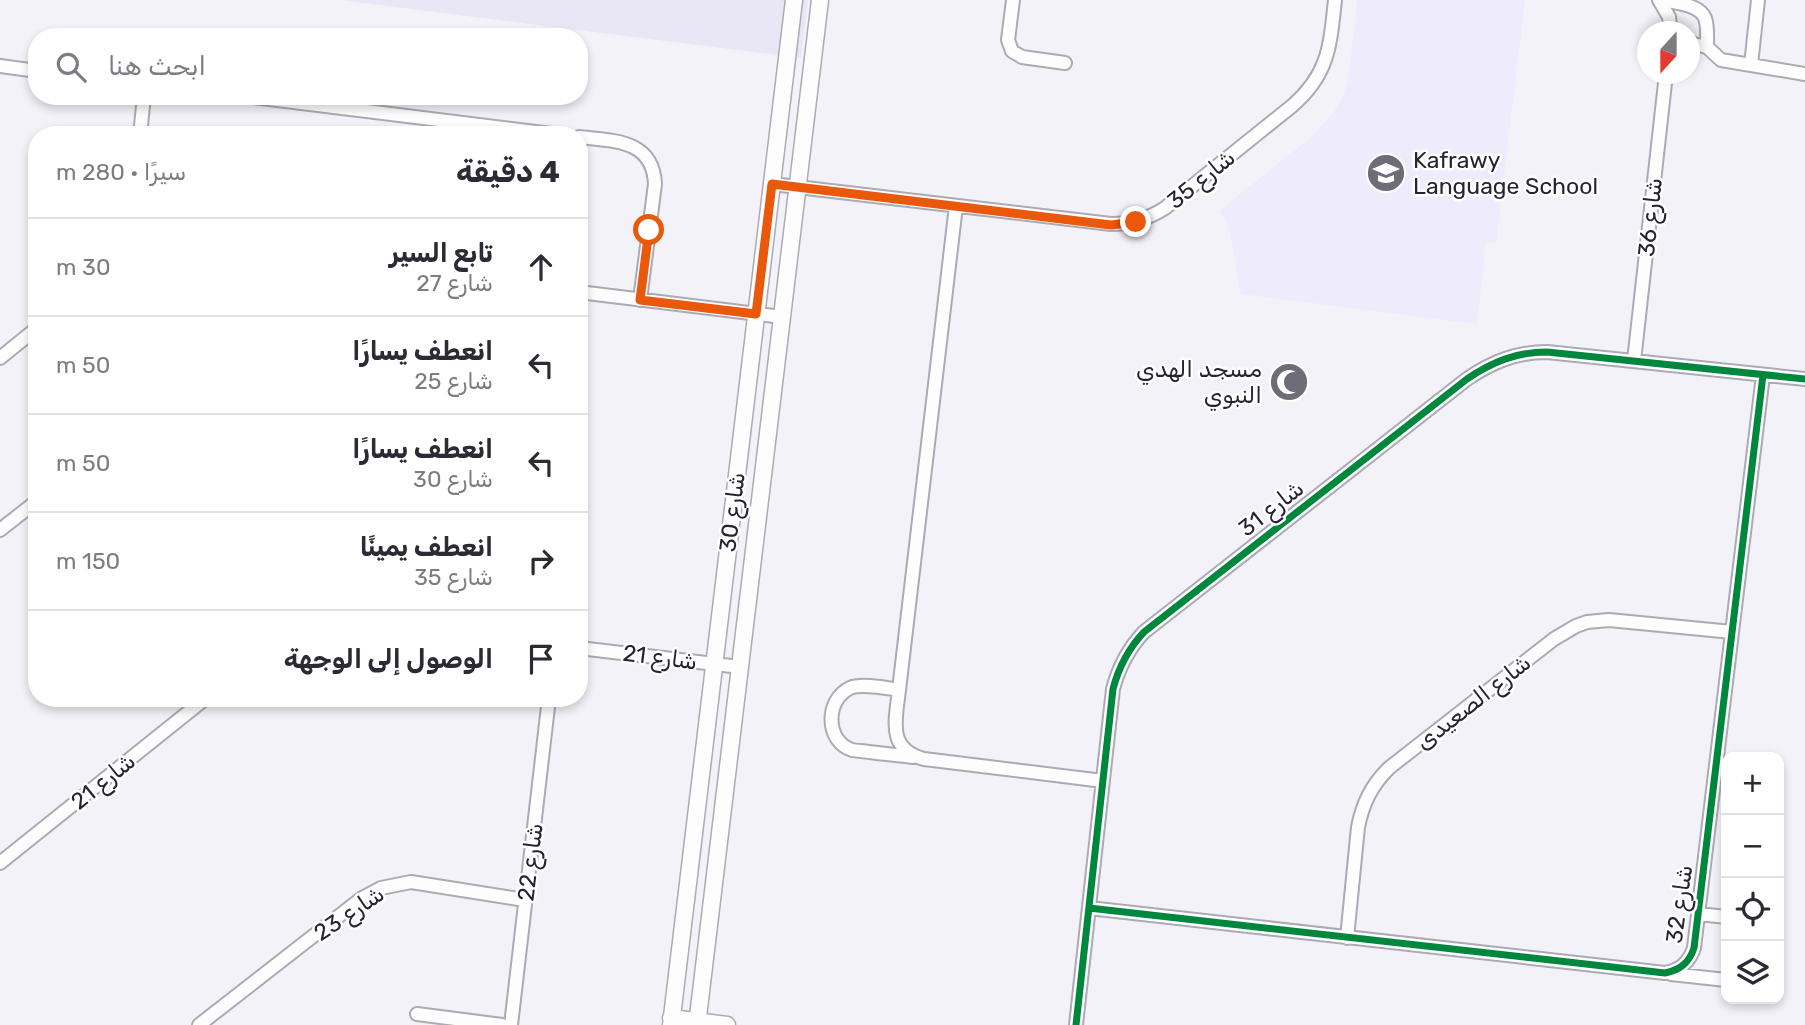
<!DOCTYPE html>
<html lang="ar">
<head>
<meta charset="utf-8">
<style>
  :root { --surface:#fff; --page:#f2f2f3; --text:#2b2b33; --muted:#7c7c81; --line:#e1e1e2 }
  body { margin:0; font-family:Rubik,Cairo,sans-serif; background:var(--page); color:var(--text); direction:rtl }
  .controls { position:absolute; right:21px; bottom:21px; display:grid; overflow:hidden; border-radius:14px; box-shadow:0 4px 10px #0003 }
  .controls button { width:63px; height:63px; display:grid; place-items:center; padding:0; border:0; border-bottom:2px solid var(--line); background:var(--surface); color:var(--text); font:35px sans-serif }
  .compass { position:absolute; left:1637px; top:21px; width:63px; height:63px; border-radius:50%; background:var(--surface); box-shadow:0 4px 10px #0003; rotate:201deg }
  .stop { position:absolute; width:21px; height:21px; margin:-16px; border:5px solid #ea580c; border-radius:50%; background:#fff }
  .stop.end { background:#ea580c; border-color:#fff; box-shadow:0 2px 7px #0008 }
  .list { margin:0; padding:0; list-style:none }
  h2 { display:flex; justify-content:space-between; align-items:center; height:91px; margin:0; padding:0 28px; font-size:30px }
  h2 small { font-size:23px; font-weight:400; color:var(--muted) }
  .list li { display:grid; grid-template-columns:46px 1fr auto; gap:21px; align-items:center; box-sizing:border-box; height:98px; padding:0 28px; border-top:2px solid var(--line) }
  .list b { display:block; font-size:26px; white-space:nowrap }
  .list p { margin:0; font-size:23px; white-space:nowrap; color:var(--muted) }
  .list em { font-size:23px; font-style:normal; color:var(--muted) }
  .icon { flex:none; width:38px; height:38px; fill:none; stroke:currentColor; stroke-width:2; stroke-linecap:round; stroke-linejoin:round }
  .map { position:relative; flex:none; width:1805px; height:1025px; overflow:hidden; direction:ltr }
  .search { position:absolute; background:var(--surface); box-shadow:0 4px 10px #0003; left:28px; top:28px; width:560px; height:77px; display:flex; align-items:center; gap:18px; box-sizing:border-box; padding:0 24px; border-radius:28px; color:var(--muted); font-size:26px }
  .panel { position:absolute; background:var(--surface); box-shadow:0 4px 10px #0003; left:28px; top:126px; width:560px; height:581px; border-radius:28px; direction:rtl }
  .map>svg:first-child { display:block }
  .commercial { fill:#e9e6f5 }
  .built { fill:#eeebfc }
  .lines { fill:none; stroke-linecap:round; stroke-linejoin:round }
  .minor-casing { stroke:#acaab3; stroke-width:16 }
  .tertiary-casing { stroke:#acaab3; stroke-width:19 }
  .minor { stroke:#fdfdfe; stroke-width:12 }
  .tertiary { stroke:#fdfdfe; stroke-width:16 }
  .cycleway-casing { stroke:#fff; stroke-width:11 }
  .cycleway { stroke:#00873e; stroke-width:7 }
  .route { stroke:#ea580c; stroke-width:9 }
  .labels { text-anchor:middle; dominant-baseline:central; stroke-width:5; stroke-linejoin:round; paint-order:stroke }
  .poi-label { font-size:23px; fill:#262430; stroke:#fff; text-anchor:start }
  .street-label { font-size:23px; fill:#262430; stroke:#fff }
</style>
</head>
<body>
<div class="map">
<svg width="1805" height="1025" viewBox="0 0 1805 1025">
  <rect width="100%" height="100%" fill="#f3f2f9"/>
  <path class="commercial" d="M340 0H808L801 58Z"/>
  <path class="built" d="M1357 0H1525L1496 243 1486 242 1477 324 1241 294 1228 223 1220 213V210L1310 138 1334 112 1343 97 1349 75Z"/>
  <g class="lines">
    <g class="minor-casing">
      <path id="minor" d="M1013 0 1008 40 1012 51 1022 57 1065 63
        M1659 0 1669 17 1671 32
        M1662 0C1675 3 1699 4 1705 18 1708 26 1707 39 1707 47
        M1689 43 1707 47 1721 60 1805 74
        M1751 65 1758 0
        M0 66 37 71
        M245 96 560 135
        M140 135 144 96
        M579 137C613 141 653 139 655 184L640 300
        M772 184 1111 224C1131 224 1148 219 1165 208L1292 106C1329 74 1330 46 1335 0
        M956 206 899 690C896 719 886 749 924 759L1103 781
        M579 292 782 317
        M0 358 37 328
        M1634 361 1666 74
        M0 530 37 501
        M579 648 740 667
        M899 690C886 688 861 683 850 688 825 700 825 741 852 750 857 751 864 751 869 752 884 754 898 755 913 757
        M0 863 206 698
        M1089 908 1665 973C1680 970 1689 963 1694 948L1763 375
        M1699 914 1726 917
        M1347 938 1358 827C1363 803 1371 786 1389 768L1554 639 1576 626 1587 622 1609 620 1732 632
        M1671 974 1726 980
        M417 1014 502 1025
        M199 1025 362 898 381 888 411 882 525 900
        M511 1025 549 698
        M1076 1025 1113 689C1119 666 1128 649 1144 632L1467 379C1492 362 1516 352 1547 352L1805 379"/>
    </g>
    <g class="tertiary-casing">
      <path id="tertiary" d="M671 1018 727 1025
        M671 1025 794 0
        M697 1025 820 0"/>
    </g>
    <use href="#minor" class="minor"/>
    <use href="#tertiary" class="tertiary"/>
    <g class="cycleway-casing">
      <path id="cycleway" d="M1089 908 1665 973C1680 970 1689 963 1694 948L1763 375
        M1076 1025 1113 689C1119 666 1128 649 1144 632L1467 379C1492 362 1516 352 1547 352L1805 379"/>
    </g>
    <use href="#cycleway" class="cycleway"/>
  </g>
  <g class="lines">
    <path class="route" d="M649 230 640 300 756 314 772 184 1111 225 1136 222"/>
  </g>
  <defs>
    <g id="school-disc" transform="scale(2.0125)"><circle r="9.5" fill="#6e6c76" stroke="#fff"/><path d="M0-5L7-2L0 1L-7-2ZM-4 1L0 2.5L4 1V4Q0 6-4 4Z" fill="#fff"/></g>
    <g id="mosque-disc" transform="scale(2.0125)"><circle r="9.5" fill="#6e6c76" stroke="#fff"/><path d="M3.5-4.9A6 6 0 1 0 3.5 4.9A5 5 0 1 1 3.5-4.9Z" fill="#fff"/></g>
  </defs>
  <g fill-rule="evenodd">
    <use href="#school-disc" x="1386" y="173"/>
    <use href="#mosque-disc" x="1289" y="382"/>
  </g>
  <g class="labels">
    <g class="poi-label">
      <text x="1413" y="160">Kafrawy<tspan x="1413" dy="26">Language School</tspan></text>
      <text x="1262" y="369" text-anchor="end">مسجد الهدي<tspan x="1262" dy="26">النبوي</tspan></text>
    </g>
    <g class="street-label">
      <text transform="translate(1201 179) rotate(-39)">شارع 35</text>
      <text transform="translate(1650 217) rotate(-84)">شارع 36</text>
      <text transform="translate(1271 508) rotate(-38)">شارع 31</text>
      <text transform="translate(732 512) rotate(-83)">شارع 30</text>
      <text transform="translate(660 657) rotate(7)">شارع 21</text>
      <text transform="translate(1473 702) rotate(-38)">شارع الصعيدى</text>
      <text transform="translate(103 781) rotate(-39)">شارع 21</text>
      <text transform="translate(530 862) rotate(-83)">شارع 22</text>
      <text transform="translate(1679 904) rotate(-82)">شارع 32</text>
      <text transform="translate(349 913) rotate(-34)">شارع 23</text>
    </g>
  </g>
</svg>
<div class="controls">
<button>+</button>
<button>−</button>
<button><svg class="icon" aria-label="locate" viewBox="0 0 24 24"><circle cx="12" cy="12" r="6"/><path d="M12 2v4M12 18v4M2 12h4M18 12h4"/></svg></button>
<button><svg class="icon" aria-label="layers" viewBox="0 0 24 24"><path d="M12 4l9 5-9 5-9-5zM3 14l9 5 9-5"/></svg></button>
</div>
<svg class="compass" viewBox="-18 -18 36 36"><path d="M0-13l5 13h-10z" fill="#e53935"/><path d="M0 13l5-13h-10z" fill="#7c7c81"/></svg>
<div class="stop" style="left:649px;top:230px"></div>
<div class="stop end" style="left:1136px;top:222px"></div>
<div class="search"><svg class="icon" aria-label="search" viewBox="0 0 24 24"><circle cx="10" cy="10" r="6"/><path d="M15 15l6 6"/></svg>ابحث هنا</div>
<section class="panel">
<h2>4 دقيقة<small>سيرًا · 280 m</small></h2>
<ul class="list">
<li><svg class="icon" aria-label="ahead" viewBox="0 0 24 24"><path d="M12 20V5M6 11l6-6 6 6"/></svg><div><b>تابع السير</b><p>شارع 27</p></div><em>30 m</em></li>
<li><svg class="icon" aria-label="left" viewBox="0 0 24 24"><path d="M17 20v-9H6M10 6l-5 5 5 5"/></svg><div><b>انعطف يسارًا</b><p>شارع 25</p></div><em>50 m</em></li>
<li><svg class="icon" aria-label="left" viewBox="0 0 24 24"><path d="M17 20v-9H6M10 6l-5 5 5 5"/></svg><div><b>انعطف يسارًا</b><p>شارع 30</p></div><em>50 m</em></li>
<li><svg class="icon" aria-label="right" viewBox="0 0 24 24"><path d="M7 20v-9h11M14 6l5 5-5 5"/></svg><div><b>انعطف يمينًا</b><p>شارع 35</p></div><em>150 m</em></li>
<li><svg class="icon" aria-label="arrive" viewBox="0 0 24 24"><path d="M6 21V4h12l-3 4 3 4H6"/></svg><div><b>الوصول إلى الوجهة</b></div></li>
</ul>
</section>
</div>
</body>
</html>
